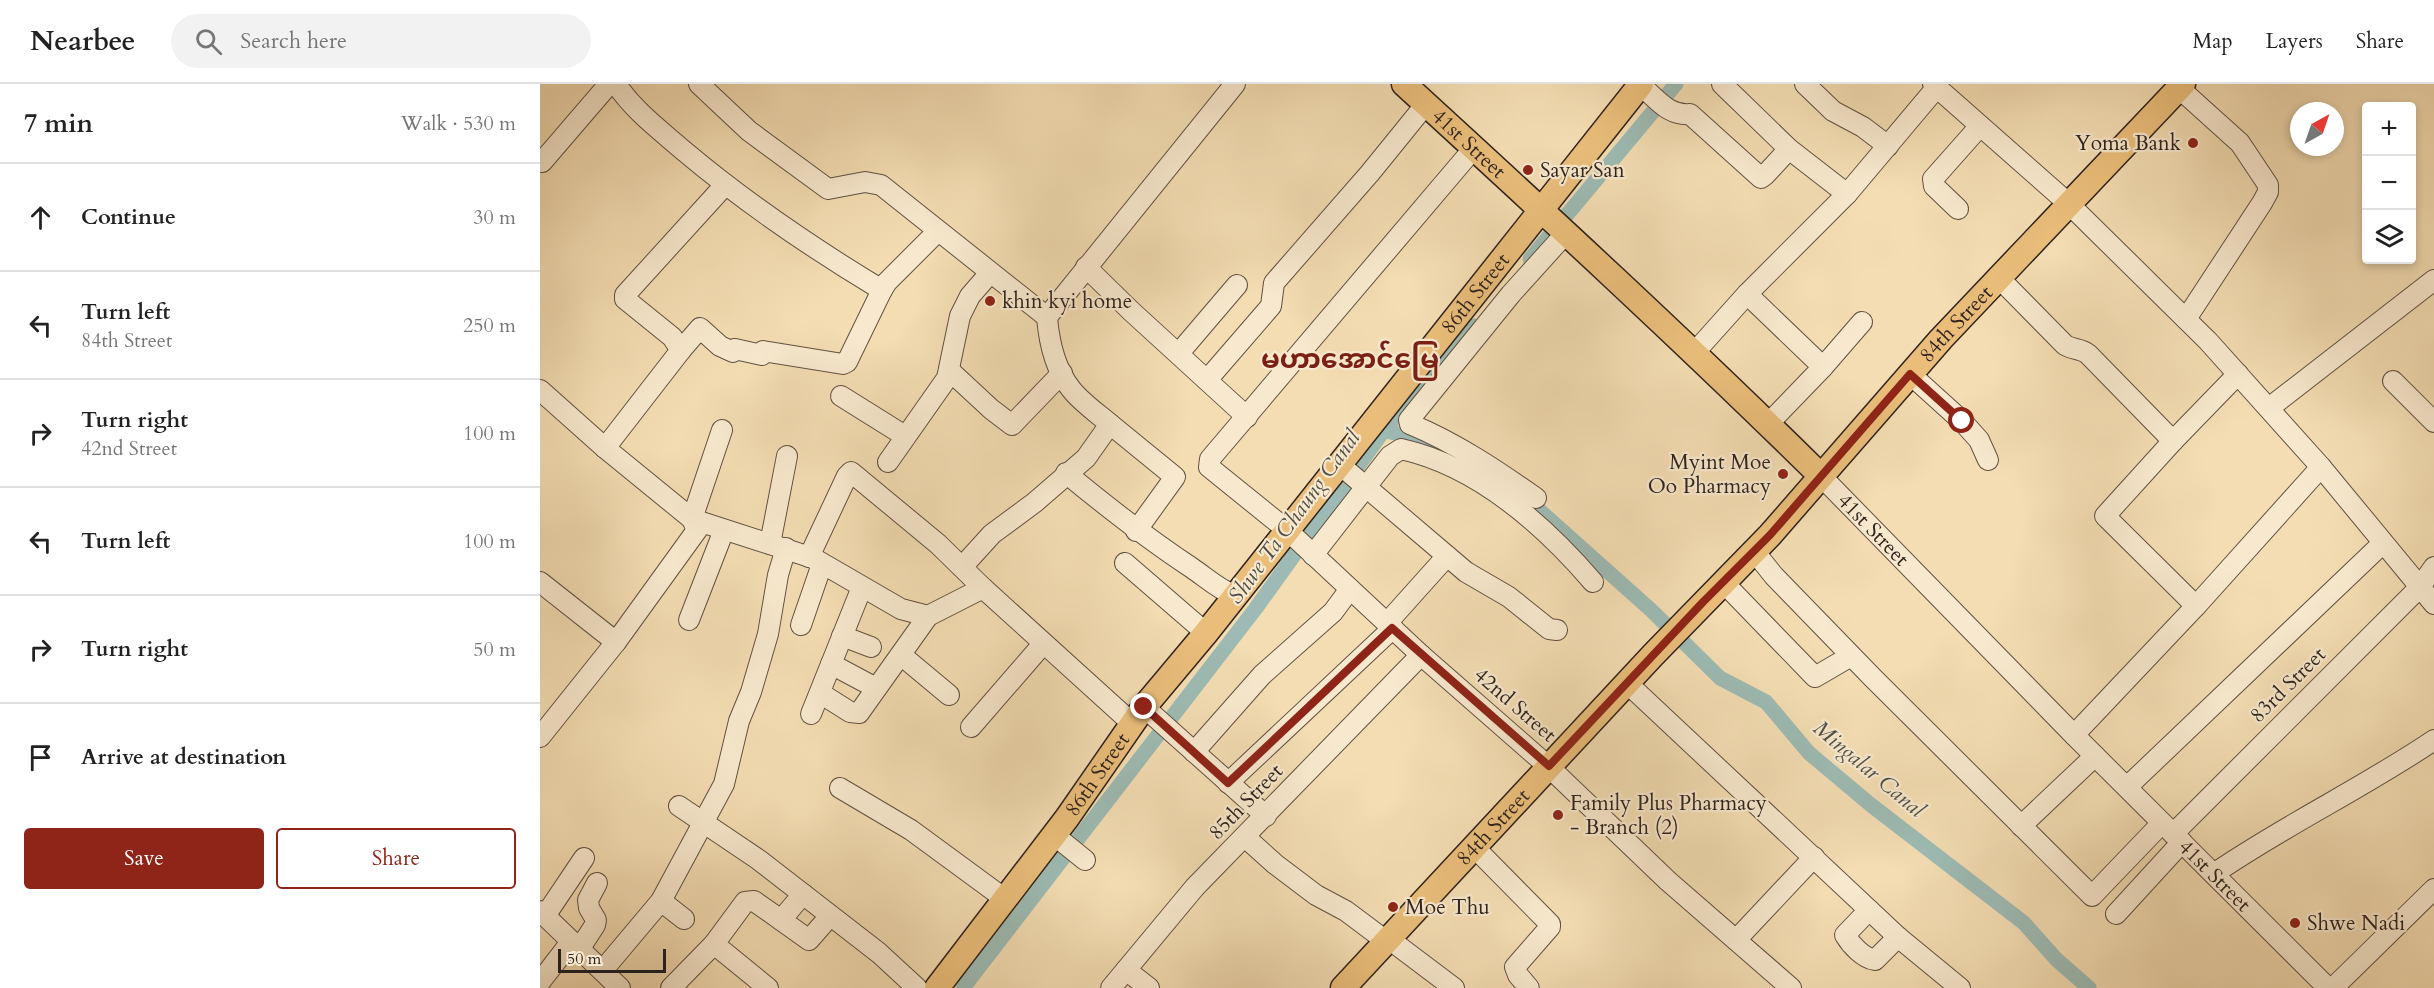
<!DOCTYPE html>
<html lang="en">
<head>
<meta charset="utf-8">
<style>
  :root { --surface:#fff; --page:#f2f2f2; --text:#222; --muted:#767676; --line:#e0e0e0; --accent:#8f2418 }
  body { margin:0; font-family:Cardo,"Noto Sans Myanmar",serif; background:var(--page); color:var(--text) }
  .controls { position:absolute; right:18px; top:18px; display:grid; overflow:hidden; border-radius:6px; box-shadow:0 3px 9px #0003 }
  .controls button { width:54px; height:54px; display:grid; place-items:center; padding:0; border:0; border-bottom:2px solid var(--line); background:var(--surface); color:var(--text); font:30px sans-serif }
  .compass { position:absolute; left:1750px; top:18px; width:54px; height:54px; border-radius:50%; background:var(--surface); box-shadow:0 3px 9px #0003; rotate:40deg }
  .scale { position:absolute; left:18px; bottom:15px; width:108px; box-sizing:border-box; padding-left:6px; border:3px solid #2e221d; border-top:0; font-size:16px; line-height:21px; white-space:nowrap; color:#2e221d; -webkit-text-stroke:4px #f8e9ce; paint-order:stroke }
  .stop { position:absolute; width:18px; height:18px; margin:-14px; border:4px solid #8f2418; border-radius:50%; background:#fff }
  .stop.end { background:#8f2418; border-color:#fff; box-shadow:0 2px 6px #0008 }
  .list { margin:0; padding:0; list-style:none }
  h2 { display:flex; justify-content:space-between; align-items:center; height:78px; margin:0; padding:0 24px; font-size:26px }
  h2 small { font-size:20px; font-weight:400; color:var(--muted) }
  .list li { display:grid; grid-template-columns:39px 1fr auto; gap:18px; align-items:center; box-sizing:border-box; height:108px; padding:0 24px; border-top:2px solid var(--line) }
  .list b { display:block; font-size:22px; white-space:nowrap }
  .list p { margin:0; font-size:20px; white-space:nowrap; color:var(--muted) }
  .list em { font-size:20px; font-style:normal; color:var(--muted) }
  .actions { display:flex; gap:12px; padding:18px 24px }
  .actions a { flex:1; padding:14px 0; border:2px solid var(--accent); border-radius:6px; text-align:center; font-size:21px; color:var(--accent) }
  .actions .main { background:var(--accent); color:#fff }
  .icon { flex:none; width:33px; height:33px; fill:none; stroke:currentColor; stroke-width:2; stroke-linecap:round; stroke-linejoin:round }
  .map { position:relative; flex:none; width:1894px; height:904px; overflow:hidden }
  header { display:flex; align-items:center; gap:36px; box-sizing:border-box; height:84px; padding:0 30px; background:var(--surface); border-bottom:2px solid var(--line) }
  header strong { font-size:28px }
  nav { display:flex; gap:33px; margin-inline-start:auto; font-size:21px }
  .search { width:420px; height:54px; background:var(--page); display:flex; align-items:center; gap:15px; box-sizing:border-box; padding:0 21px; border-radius:33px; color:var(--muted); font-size:22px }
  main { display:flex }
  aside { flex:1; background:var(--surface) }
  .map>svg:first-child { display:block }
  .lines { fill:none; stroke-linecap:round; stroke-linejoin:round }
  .canal { stroke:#9dbbb4; stroke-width:15 }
  .minor-casing { stroke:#605142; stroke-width:22 }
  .major-casing { stroke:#2e221d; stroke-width:27 }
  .minor { stroke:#f8e9ce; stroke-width:20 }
  .major { stroke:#eabe7a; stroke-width:24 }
  .route { stroke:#8f2418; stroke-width:8 }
  .poi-dot { fill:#8f2418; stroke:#f8e9ce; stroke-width:2 }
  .labels { text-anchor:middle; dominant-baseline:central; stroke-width:4.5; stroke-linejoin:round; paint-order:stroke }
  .poi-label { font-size:21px; fill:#2e221d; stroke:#f8e9ce; text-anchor:start }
  .street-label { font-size:21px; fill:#2e221d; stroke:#f8e9ce }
  .water-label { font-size:22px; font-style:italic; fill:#4f504a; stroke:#f8e9ce }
  .district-label { font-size:27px; font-weight:bold; fill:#7a1f14; stroke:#f8e9ce }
</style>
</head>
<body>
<header>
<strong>Nearbee</strong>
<div class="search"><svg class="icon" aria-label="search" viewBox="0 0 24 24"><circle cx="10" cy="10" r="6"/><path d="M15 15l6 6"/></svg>Search here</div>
<nav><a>Map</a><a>Layers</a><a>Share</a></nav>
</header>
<main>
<aside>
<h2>7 min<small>Walk · 530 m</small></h2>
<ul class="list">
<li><svg class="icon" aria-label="ahead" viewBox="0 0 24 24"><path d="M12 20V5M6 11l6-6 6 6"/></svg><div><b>Continue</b></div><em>30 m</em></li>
<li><svg class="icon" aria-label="left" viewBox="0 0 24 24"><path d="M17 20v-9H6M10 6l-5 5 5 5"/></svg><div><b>Turn left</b><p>84th Street</p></div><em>250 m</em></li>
<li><svg class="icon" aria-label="right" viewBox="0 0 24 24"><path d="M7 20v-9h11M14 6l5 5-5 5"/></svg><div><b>Turn right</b><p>42nd Street</p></div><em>100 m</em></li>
<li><svg class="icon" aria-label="left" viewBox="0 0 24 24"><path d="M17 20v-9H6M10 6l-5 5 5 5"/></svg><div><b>Turn left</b></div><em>100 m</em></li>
<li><svg class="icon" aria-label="right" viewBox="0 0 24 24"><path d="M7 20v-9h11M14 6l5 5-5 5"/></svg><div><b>Turn right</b></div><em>50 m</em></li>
<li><svg class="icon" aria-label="arrive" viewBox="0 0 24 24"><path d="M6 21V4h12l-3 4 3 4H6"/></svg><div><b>Arrive at destination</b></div></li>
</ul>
<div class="actions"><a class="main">Save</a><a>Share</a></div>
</aside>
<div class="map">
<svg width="1894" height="904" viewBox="0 0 1894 904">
  <rect width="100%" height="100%" fill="#f4ddb3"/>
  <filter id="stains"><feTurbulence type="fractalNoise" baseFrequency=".00333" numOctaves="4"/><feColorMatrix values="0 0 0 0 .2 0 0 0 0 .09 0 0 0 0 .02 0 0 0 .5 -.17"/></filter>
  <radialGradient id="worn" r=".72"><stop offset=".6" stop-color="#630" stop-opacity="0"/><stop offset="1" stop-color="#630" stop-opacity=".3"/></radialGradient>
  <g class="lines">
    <path class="canal" d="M990 175 1136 0
      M844 346 904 363
      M981 410 1111 526 1180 594 1226 618 1269 669 1331 721 1484 839 1516 875 1549 904
      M423 904 716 524 844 346 934 242"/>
    <g class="minor-casing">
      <g id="minor">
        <path d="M76 0C94 27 120 46 144 67 206 119 272 164 342 206L347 198 398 147"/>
        <path d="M159 0 209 47 288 105 325 98 341 101 507 233"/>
        <path d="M1182 0 1249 65 1307 110"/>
        <path d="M1265 0 1293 27 1323 43 1348 62"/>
        <path d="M1393 0 1529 120 1668 257 1781 383 1894 520"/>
        <path d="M1100 1C1117 14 1127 32 1150 30L1221 94 1225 91 1249 65"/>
        <path d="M1639 4 1700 59 1728 101V108L1722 119 1646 235"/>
        <path d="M934 64 670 375 669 383 747 446 881 571 1009 683 1128 797 1251 904"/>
        <path d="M2 78 69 0"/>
        <path d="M185 101 85 211V215L132 253 141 266 160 244 180 262 193 268 195 265 222 271 223 267 303 280 307 278 342 206"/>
        <path d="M1418 125 1394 102 1393 95 1440 42"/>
        <path d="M546 183 591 227 707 333"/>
        <path d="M1459 194 1525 261C1533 266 1541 264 1548 270L1633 357 1698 290"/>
        <path d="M1207 210 1283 283 1228 340"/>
        <path d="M1155 268 1207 210 1307 110 1397 3"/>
        <path d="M639 269 697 201"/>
        <path d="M1283 283 1322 238"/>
        <path d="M409 286 451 325 472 341 522 289"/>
        <path d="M1370 290 1422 337 1439 356 1448 376"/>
        <path d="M667 296 731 222 734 199 830 89 886 20"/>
        <path d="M1853 297 1894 338"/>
        <path d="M0 306 65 364 152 435 182 346"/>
        <path d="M301 312 365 352"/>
        <path d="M1729 324 1894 196"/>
        <path d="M570 340 635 393 596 447"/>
        <path d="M1633 357 1565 432 1656 522"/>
        <path d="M65 364 141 266"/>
        <path d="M348 378 407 294 420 232 430 212 450 189"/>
        <path d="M799 380 926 488 969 513 1009 545 1017 546"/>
        <path d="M526 389C567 423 608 455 652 484 668 495 677 504 695 512"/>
        <path id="s1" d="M1281 392 1534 651 1788 904"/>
        <path d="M996 414C956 386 916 359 870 340L869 336 971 210 1027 148"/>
        <path d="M230 460 247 372"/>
        <path d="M1214 467 1234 492 1333 594 1552 812 1622 739"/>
        <path d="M773 471 850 372 861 365C938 382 1003 440 1053 498"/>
        <path d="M269 473 307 392 311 388 398 460 443 504"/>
        <path d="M585 479 666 549"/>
        <path d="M422 483 452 450 494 419 546 374 570 340C557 329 541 318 531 305 515 285 509 258 507 233L695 0"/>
        <path d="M0 498 76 558"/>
        <path d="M1183 498 1275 593 1311 572"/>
        <path d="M149 536 184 446"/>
        <path d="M847 539 907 472"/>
        <path d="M261 541 282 480"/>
        <path d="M302 552 331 563"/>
        <path d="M361 571 409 611"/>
        <path d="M291 580 336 604"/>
        <path d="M1087 599 1358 853 1420 904"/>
        <path d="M280 609 310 628 319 629 388 532"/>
        <path d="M604 623 726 732"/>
        <path d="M271 630 322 503"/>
        <path d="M431 643 503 560"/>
        <path d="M1534 651 1656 522 1781 383"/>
        <path d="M0 653 76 558 157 446 152 435 273 474 361 525 388 532 443 504 593 640"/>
        <path d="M654 668 722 591 793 528 810 505"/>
        <path d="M688 699 853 544"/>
        <path d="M1587 703 1843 459"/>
        <path d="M300 704 371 746 465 815"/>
        <path d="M139 722 219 776 339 869 377 904"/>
        <path d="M1481 742 1555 672"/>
        <path d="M1633 750 1880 503 1894 483"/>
        <path d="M514 751 545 776"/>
        <path d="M705 753 735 780 776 811 806 827 846 857"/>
        <path d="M934 763 1010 840V843L975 883 978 891 989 904"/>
        <path d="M1675 789C1745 741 1823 704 1894 656"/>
        <path d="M121 817 144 835"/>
        <path d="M1329 826 1305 851C1311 861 1323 874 1335 876L1358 853"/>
        <path d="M0 827 80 904"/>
        <path d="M1576 830 1642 758"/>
        <path d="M5 832 44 774"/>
        <path d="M241 836 269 856 290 832"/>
        <path d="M849 855 914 904"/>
        <path d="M1196 856 1274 773"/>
        <path d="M40 864 55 841 56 836 49 824 48 816 57 799"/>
        <path d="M63 886 121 817 184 700 199 637 211 608 228 550 238 491 246 464"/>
        <path d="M586 886 609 904"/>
        <path d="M0 898 31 858"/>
        <path d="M131 904 174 860"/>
        <path d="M228 904 174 860 205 818 214 817 241 836 263 810"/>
        <path d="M571 904 655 803 881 571"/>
        <path d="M1793 904 1894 805"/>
      </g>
    </g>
    <g class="major-casing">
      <g id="major">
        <path id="s2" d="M864 0C1005 129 1145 258 1281 392"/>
        <path id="s3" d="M397 904 527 734 604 623 666 549 1101 0"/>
        <path id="s4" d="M803 904 1113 571 1230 451 1401 255 1643 0"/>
      </g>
    </g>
    <use href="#minor" class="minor"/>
    <use href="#major" class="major"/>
  </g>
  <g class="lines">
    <path class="route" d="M604 623 688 699 852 544 1009 682 1163 518 1230 451 1370 290 1422 337"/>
  </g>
  <g class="poi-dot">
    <circle cx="1653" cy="59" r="6"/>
    <circle cx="988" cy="86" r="6"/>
    <circle cx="450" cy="217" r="6"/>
    <circle cx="1243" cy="390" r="6"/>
    <circle cx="1018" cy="731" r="6"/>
    <circle cx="853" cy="823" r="6"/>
    <circle cx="1755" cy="839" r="6"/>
  </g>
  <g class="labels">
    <g class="poi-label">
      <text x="1641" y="59" text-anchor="end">Yoma Bank</text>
      <text x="1000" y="86">Sayar San</text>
      <text x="462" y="217">khin kyi home</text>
      <text x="1231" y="378" text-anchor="end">Myint Moe<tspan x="1231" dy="24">Oo Pharmacy</tspan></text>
      <text x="1030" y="719">Family Plus Pharmacy<tspan x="1030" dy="24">- Branch (2)</tspan></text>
      <text x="865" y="823">Moe Thu</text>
      <text x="1767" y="839">Shwe Nadi</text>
    </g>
    <g class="street-label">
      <text stroke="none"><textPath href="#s2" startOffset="88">41st Street</textPath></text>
      <text stroke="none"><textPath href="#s3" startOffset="879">86th Street</textPath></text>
      <text stroke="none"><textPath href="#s4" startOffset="904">84th Street</textPath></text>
      <text stroke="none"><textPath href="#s1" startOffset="75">41st Street</textPath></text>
      <text transform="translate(1748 601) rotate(-45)">83rd Street</text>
      <text transform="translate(975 621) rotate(41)">42nd Street</text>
      <text stroke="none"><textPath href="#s3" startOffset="267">86th Street</textPath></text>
      <text transform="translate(706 718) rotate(-46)">85th Street</text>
      <text stroke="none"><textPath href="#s4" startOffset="220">84th Street</textPath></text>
      <text stroke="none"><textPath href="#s1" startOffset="561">41st Street</textPath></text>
    </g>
    <g class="water-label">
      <text transform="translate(754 433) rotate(-54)">Shwe Ta Chaung Canal</text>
      <text transform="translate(1329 685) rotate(40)">Mingalar Canal</text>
    </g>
    <g class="district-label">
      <text x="810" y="275">မဟာအောင်မြေ</text>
    </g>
  </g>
  <rect width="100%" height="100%" filter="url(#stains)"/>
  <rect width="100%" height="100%" fill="url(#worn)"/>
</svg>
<div class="controls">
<button>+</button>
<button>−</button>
<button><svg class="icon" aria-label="layers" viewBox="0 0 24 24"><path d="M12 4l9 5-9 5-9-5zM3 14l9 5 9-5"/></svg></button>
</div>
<svg class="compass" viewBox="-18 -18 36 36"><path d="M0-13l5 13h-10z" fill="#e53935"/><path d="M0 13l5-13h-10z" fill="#767676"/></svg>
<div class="scale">50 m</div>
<div class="stop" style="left:1422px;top:337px"></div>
<div class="stop end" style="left:604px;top:623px"></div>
</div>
</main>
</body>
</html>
